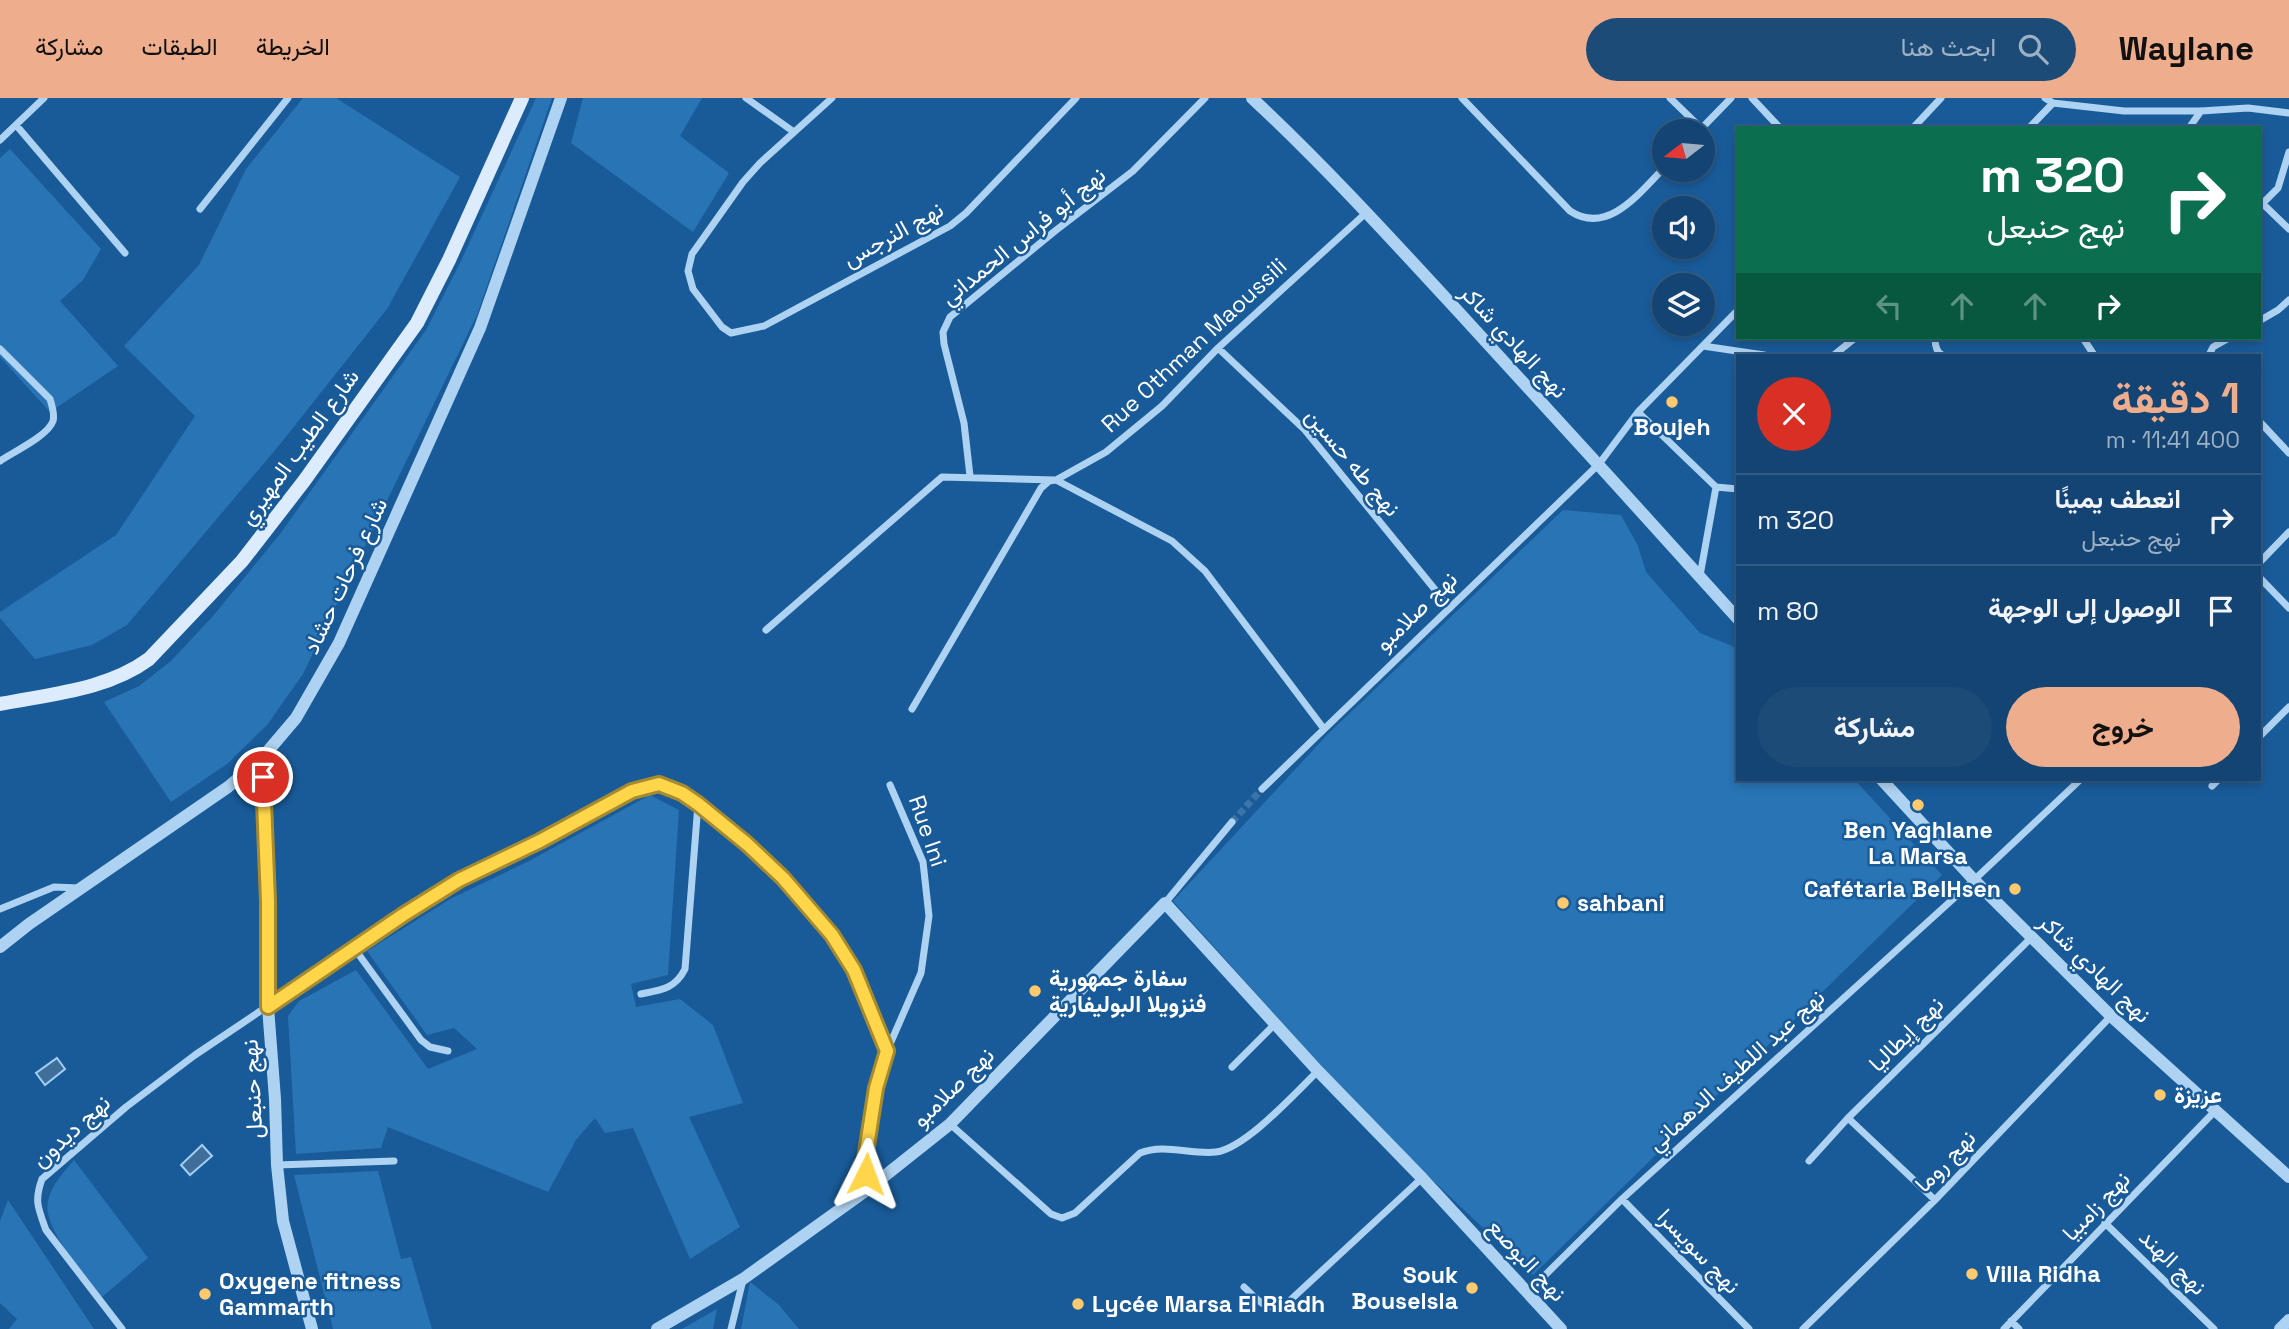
<!DOCTYPE html>
<html lang="ar">
<meta charset="utf-8">
<style>
:root{--surface:#134473;--page:#1c4b78;--text:#f1f3f6;--muted:#9db0c4;--line:#325c85;--accent:#eead8d}
body{margin:0;font-family:"Space Grotesk",Vazirmatn,sans-serif;background:var(--page);color:var(--text);direction:rtl;height:100vh;display:flex;flex-direction:column;font-size:26px;white-space:nowrap}
*{box-sizing:border-box;margin:0}
p{font-size:23px;color:var(--muted)}
.icon{flex:none;width:38px;height:38px;fill:none;stroke:currentColor;stroke-width:2;stroke-linecap:round;stroke-linejoin:round}
.map{position:relative;flex:1;overflow:hidden;direction:ltr}
.drawer{position:absolute;left:1736px;top:256px;width:525px;height:427px;display:flex;flex-direction:column;background:var(--surface);border-radius:0px;box-shadow:0 4px 10px #0003,0 0 0 2px var(--line);direction:rtl}
.drawer>*{flex:none}
.hud{position:absolute;left:1736px;top:28px;width:525px;height:214px;border-radius:0px;box-shadow:0 4px 10px #0003,0 0 0 2px var(--line);direction:rtl;background:#0b6e4f;color:#fff;overflow:hidden}
.needle{width:46px;rotate:254deg}
.controls{position:absolute;left:1652px;top:21px;display:grid;gap:14px}
.controls a{display:grid;place-items:center;width:63px;height:63px;border-radius:50%;background:var(--surface);box-shadow:0 4px 10px #0003,0 0 0 2px var(--line);font-size:35px}
.pin{position:absolute;display:grid;place-items:center;width:60px;height:60px;color:#fff;margin:-30px;border:4px solid #fff;border-radius:50%;box-shadow:0 2px 7px #0007}
.me{position:absolute;width:77px;margin:-38px;rotate:3deg;stroke-linejoin:round;filter:drop-shadow(0 0 5px #0008)}
.turn{display:flex;align-items:center;gap:24px;height:147px;padding:0 21px;font-size:32px}
.turn .icon{width:91px;height:91px;stroke-width:2.5}
.turn b{display:block;font-size:49px;line-height:60px}
.lanes{display:flex;align-items:center;height:66px;padding:0 21px;background:#0003;justify-content:center;gap:35px;direction:ltr}
.lanes .off{opacity:.35}
.round{display:grid;place-items:center;flex:none;width:74px;height:74px;border-radius:37px;background:var(--page)}
.head{display:flex;align-items:center;justify-content:space-between;height:119px;padding:0 21px}
h1{font-size:42px;font-weight:700;line-height:52px;color:var(--accent)}
.action{display:flex;gap:14px;margin-top:auto;padding:14px 21px}
.action a{flex:1;height:80px;border-radius:42px;background:var(--accent);color:#111;font-size:28px;font-weight:700;line-height:80px;text-align:center}
.action a+a{background:var(--page);color:var(--text)}
ul{padding:0;list-style:none}
li{display:flex;align-items:center;gap:21px;height:91px;padding:0 21px;border-top:2px solid var(--line)}
li div{flex:1}
li b{display:block;font-size:26px}
li em{font-style:normal}
header{display:flex;align-items:center;gap:42px;box-sizing:border-box;height:98px;padding:0 35px;background:var(--accent);color:#111}
header strong{font-size:33px}
nav{display:flex;gap:38px;margin-inline-start:auto;font-size:24px}
.search{width:490px;height:63px;background:var(--page);display:flex;align-items:center;gap:18px;box-sizing:border-box;padding:0 24px;border-radius:38px;color:var(--muted);font-size:26px}
.map>svg:first-child{display:block}
</style>
<header>
<strong>Waylane</strong>
<div class="search"><svg class="icon" aria-label="search" viewBox="0 0 24 24"><circle cx="10" cy="10" r="6"/><path d="M15 15l6 6"/></svg>ابحث هنا</div>
<nav><a>الخريطة</a><a>الطبقات</a><a>مشاركة</a></nav>
</header>
<div class="map">
<svg width="2289" height="1231" viewBox="0 0 2289 1231">
<rect width="100%" height="100%" fill="#195b99"/>
<path fill="#2974b5" d="M303 0H336L460 79 387 211 281 345 127 527 92 547 35 561 0 520V514L116 437 195 318 124 248 199 167 246 71Z
M536 0H552L477 217 303 576 267 627 227 666 171 704 104 604 139 588 171 563 213 518 280 436 426 232 459 167Z
M583 0H702L680 38 729 75 693 134 571 45Z
M10 51 101 151 83 182 60 203 118 268 50 314 0 259V60Z
M1563 412 1621 417 1638 448 1646 474 1700 535 1732 548 1738 554V681H1854L1942 777 1533 1177 1426 1076 1322 969 1173 803 1327 637Z
M650 697 679 712 668 877 631 886 636 909 680 901 713 927 743 1005 689 1019 740 1129 690 1161 633 1030 605 1035 595 1020 576 1042 548 1094 388 1029 381 1050 296 1056 288 918 299 903 356 872 428 971 477 951 454 930 427 937 367 853 452 800 529 763Z
M74 1062 148 1160 102 1199C85 1176 42 1131 48 1103 51 1087 64 1074 74 1062Z
M378 1073 401 1161 411 1159 432 1231H333L294 1077Z
M8 1102 94 1231H95H9L17 1221 0 1205V1123Z
M750 1184 779 1207 799 1231H741Z
M717 1211 713 1231H682Z"/>
<path fill="#406e9a" stroke="#a1cef3" stroke-width="2" d="M57 960 65 971 45 987 36 975Z
M202 1047 212 1058 190 1077 181 1067Z"/>
<g fill="none" stroke-linecap="round" stroke-linejoin="round">
<path stroke="#3c74a8" stroke-width="7" stroke-dasharray="7 3.5" stroke-linecap="butt" d="M1232 724 1262 691"/>
<path stroke="#aed2f1" stroke-width="7" d="M746 0 794 34
M832 0 760 65 743 84 692 156 688 173 693 191 722 229 731 235 764 228 950 128 966 115 1076 0
M1462 0 1570 113C1608 138 1640 94 1664 70
M1670 0 1702 31
M1752 0 1780 30
M2045 0 2053 5 2124 13H2201L2248 10 2289 15
M16 27 125 155
M1913 30 1941 0
M2029 30 2053 5
M2189 30 2201 13
M1699 33 1731 0
M0 42 44 0
M2263 106 2289 131
M2259 109 2278 90 2289 54
M200 111 288 0
M2259 223 2278 212 2289 202
M1935 240C1935 246 1936 254 1942 257
M2083 240 2094 257
M1703 248 1764 257
M1218 250 1305 332 1450 510
M0 251 50 301C52 308 55 316 53 323 48 338 13 354 0 363
M1834 257 1855 240
M2209 257 2213 249 2229 240
M1638 314 1716 389 1738 391
M2259 323 2289 355
M970 378 964 325 944 246 943 234 950 219 1055 133 1133 73 1205 0
M2259 465 2289 434
M1700 478 1716 389
M2259 479 2289 510
M766 532 942 379 1056 382 1172 443 1205 473 1324 631
M912 611 1041 390 1049 383 1056 382 1106 354 1162 308 1218 250 1367 114
M2259 639 2289 609
M2212 688 2219 681
M1262 691 1599 366 1638 314 1738 212
M1165 805 1232 724
M0 811 54 789 79 790
M354 850 421 942 430 949 448 953
M641 896C661 892 675 891 685 871L698 706
M887 953 921 875 929 818 923 764 890 687
M1232 969 1276 925
M1848 1020 1935 1102
M950 1026 1051 1116 1062 1120 1075 1115 1140 1055C1164 1045 1191 1057 1216 1054 1246 1050 1295 995 1318 973
M1809 1063 1848 1020 2033 838
M277 1067 394 1063
M1622 1101 1749 1231
M2105 1125 2214 1231
M1244 1189C1256 1200 1267 1215 1284 1208L1422 1080
M1528 1194 1622 1101 1974 782 2081 681
M2011 1223 2019 1231
M122 1231 46 1132C38 1110 34 1103 42 1081L126 1009 195 957 403 817 459 782 540 743 632 693 659 686 682 695 698 706 747 746 783 780 832 837 854 872 887 953 876 990 865 1061 867 1092
M731 1231 743 1182
M1803 1231 1935 1102 2111 918
M2004 1231 2216 1012"/>
<path stroke="#aed2f1" stroke-width="12" d="M1252 0C1327 70 1396 146 1466 222 1557 321 1648 421 1738 521
M262 660 268 803V909L275 1001 277 1067 283 1123 312 1231
M1881 681 1974 782 2111 918 2289 1079
M0 849 29 826 228 689 262 660 296 620 339 545 480 230 561 0
M657 1231 743 1181 867 1092 950 1026 1165 805 1318 973 1422 1080 1561 1231
M2280 1231 2289 1222"/>
<path stroke="#dcecfc" stroke-width="14" d="M0 606C50 596 107 592 149 561L242 463 304 383 417 225 449 162 522 0"/>
</g>
<g fill="none" stroke-linecap="round" stroke-linejoin="round">
<defs>
<path id="route" d="M263 679 268 803V909L403 817 459 782 540 743 632 693 659 686 682 695 698 706 747 746 783 780 832 837 854 872 887 953 876 990 865 1061 866 1076"/>
</defs>
<use href="#route" stroke="#a68a30" stroke-width="18"/>
<use href="#route" stroke="#ffd54a" stroke-width="12"/>
</g>
<g fill="#ffc96e" stroke="#195b99" stroke-width="2.5">
<circle cx="1672" cy="304" r="7"/>
<circle cx="1918" cy="707" r="7"/>
<circle cx="2015" cy="791" r="7"/>
<circle cx="1563" cy="805" r="7"/>
<circle cx="1035" cy="893" r="7"/>
<circle cx="2160" cy="997" r="7"/>
<circle cx="1972" cy="1176" r="7"/>
<circle cx="1472" cy="1190" r="7"/>
<circle cx="205" cy="1196" r="7"/>
<circle cx="1078" cy="1206" r="7"/>
</g>
<g text-anchor="middle" dominant-baseline="central" stroke-width="5" stroke-linejoin="round" paint-order="stroke">
<g font-size="23" fill="#fff" stroke="#195b99">
<text transform="translate(893 136) rotate(-29)">نهج النرجس</text>
<text transform="translate(1023 138) rotate(-39)">نهج أبو فراس الحمداني</text>
<text transform="translate(1514 243) rotate(47)">نهج الهادي شاكر</text>
<text transform="translate(1194 247) rotate(-43)">Rue Othman Maoussili</text>
<text transform="translate(299 349) rotate(-54)">شارع الطيب المهيري</text>
<text transform="translate(1353 364) rotate(50)">نهج طه حسين</text>
<text transform="translate(345 478) rotate(-65)">شارع فرحات حشاد</text>
<text transform="translate(1416 513) rotate(-44)">نهج صلامبو</text>
<text transform="translate(928 733) rotate(71)">Rue Ini</text>
<text transform="translate(2095 870) rotate(44)">نهج الهادي شاكر</text>
<text transform="translate(1906 936) rotate(-45)">نهج إيطاليا</text>
<text transform="translate(1736 972) rotate(-42)">نهج عبد اللطيف الدهماني</text>
<text transform="translate(953 989) rotate(-44)">نهج صلامبو</text>
<text transform="translate(252 991) rotate(-93)">نهج حنبعل</text>
<text transform="translate(71 1033) rotate(-42)">نهج ديدون</text>
<text transform="translate(1945 1063) rotate(-46)">نهج روما</text>
<text transform="translate(2096 1108) rotate(-46)">نهج زامبيا</text>
<text transform="translate(1699 1153) rotate(46)">نهج سويسرا</text>
<text transform="translate(1527 1162) rotate(47)">نهج البوصع</text>
<text transform="translate(2173 1164) rotate(44)">نهج الهند</text>
</g>
<g font-size="23" font-weight="bold" fill="#fff" stroke="#195b99" text-anchor="start">
<text x="1672" y="329" text-anchor="middle">Boujeh</text>
<text x="1918" y="732" text-anchor="middle">Ben Yaghlane<tspan x="1918" dy="26">La Marsa</tspan></text>
<text x="2001" y="791" text-anchor="end">Cafétaria BelHsen</text>
<text x="1577" y="805">sahbani</text>
<text x="1049" y="880">سفارة جمهورية<tspan x="1049" dy="26">فنزويلا البوليفارية</tspan></text>
<text x="2174" y="997">عزيزة</text>
<text x="1986" y="1176">Villa Ridha</text>
<text x="1458" y="1177" text-anchor="end">Souk<tspan x="1458" dy="26">Bouselsla</tspan></text>
<text x="219" y="1183">Oxygene fitness<tspan x="219" dy="26">Gammarth</tspan></text>
<text x="1092" y="1206">Lycée Marsa El Riadh</text>
</g>
</g>
</svg>
<div class="controls">
<a><svg class="needle" viewBox="-14 -14 28 28"><path d="M0-13l5 13h-10z" fill="#e53935"/><path d="M0 13l5-13h-10z" fill="#9db0c4"/></svg></a>
<a><svg class="icon" aria-label="sound" viewBox="0 0 24 24"><path d="M4 9h4l5-4v14l-5-4H4zM17 9q2 3 0 6"/></svg></a>
<a><svg class="icon" aria-label="layers" viewBox="0 0 24 24"><path d="M12 4l9 5-9 5-9-5zM3 14l9 5 9-5"/></svg></a>
</div>
<div class="pin" style="left:263px;top:679px;background:#d93025"><svg class="icon" aria-label="arrive" viewBox="0 0 24 24"><path d="M6 21V4h12l-3 4 3 4H6"/></svg></div>
<svg class="me" style="left:866px;top:1076px" viewBox="-20 -20 40 40"><path d="M0-17L14 15 0 8-14 15z" fill="#ffd54a" stroke="#fff" stroke-width="4"/></svg>
<div class="hud">
<div class="turn"><svg class="icon" aria-label="right" viewBox="0 0 24 24"><path d="M7 20v-9h11M14 6l5 5-5 5"/></svg><div><b>320 m</b>نهج حنبعل</div></div>
<div class="lanes"><svg class="icon off" aria-label="left" viewBox="0 0 24 24"><path d="M17 20v-9H6M10 6l-5 5 5 5"/></svg><svg class="icon off" aria-label="ahead" viewBox="0 0 24 24"><path d="M12 20V5M6 11l6-6 6 6"/></svg><svg class="icon off" aria-label="ahead" viewBox="0 0 24 24"><path d="M12 20V5M6 11l6-6 6 6"/></svg><svg class="icon" aria-label="right" viewBox="0 0 24 24"><path d="M7 20v-9h11M14 6l5 5-5 5"/></svg></div>
</div>
<section class="drawer">
<div class="head"><div><h1>1 دقيقة</h1><p>400 m · 11:41</p></div><a class="round" style="background:#d93025;color:#fff"><svg class="icon" aria-label="close" viewBox="0 0 24 24"><path d="M6 6l12 12M18 6L6 18"/></svg></a></div>
<ul>
<li><svg class="icon" aria-label="right" viewBox="0 0 24 24"><path d="M7 20v-9h11M14 6l5 5-5 5"/></svg><div><b>انعطف يمينًا</b><p>نهج حنبعل</p></div><em>320 m</em></li>
<li><svg class="icon" aria-label="arrive" viewBox="0 0 24 24"><path d="M6 21V4h12l-3 4 3 4H6"/></svg><div><b>الوصول إلى الوجهة</b></div><em>80 m</em></li>
</ul>
<div class="action"><a>خروج</a><a>مشاركة</a></div>
</section>
</div>
